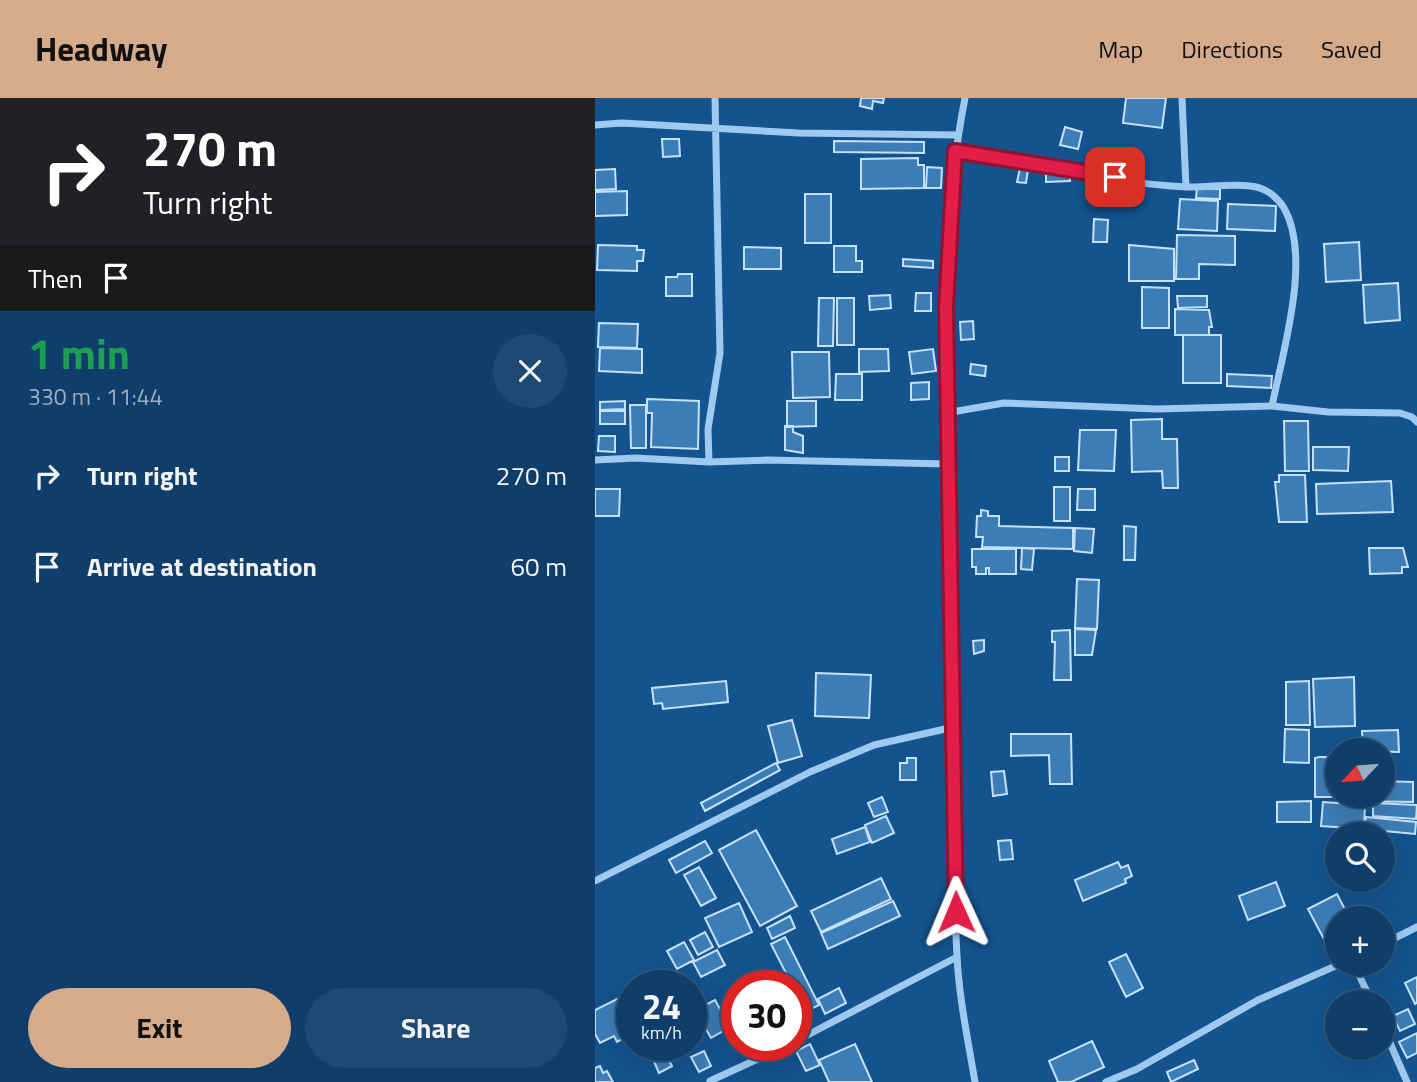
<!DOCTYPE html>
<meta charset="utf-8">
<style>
:root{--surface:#0f3e6a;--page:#1d4972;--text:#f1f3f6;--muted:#9baec1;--line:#2f577e;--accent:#d6ab8b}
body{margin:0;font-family:"Titillium Web",sans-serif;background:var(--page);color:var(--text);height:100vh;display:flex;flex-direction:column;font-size:26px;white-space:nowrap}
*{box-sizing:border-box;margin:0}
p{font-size:23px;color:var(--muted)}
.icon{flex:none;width:38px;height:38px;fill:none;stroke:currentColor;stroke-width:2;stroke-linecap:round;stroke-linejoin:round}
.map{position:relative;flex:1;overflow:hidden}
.drawer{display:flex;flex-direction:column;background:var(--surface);width:595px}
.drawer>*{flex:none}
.banner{background:#202124;color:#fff;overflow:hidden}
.needle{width:46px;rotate:244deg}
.tools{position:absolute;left:730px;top:640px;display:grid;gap:14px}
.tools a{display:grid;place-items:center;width:70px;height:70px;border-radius:50%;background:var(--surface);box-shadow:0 7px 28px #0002,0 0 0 2px var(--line);font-size:35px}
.speed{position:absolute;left:21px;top:872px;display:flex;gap:14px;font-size:35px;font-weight:700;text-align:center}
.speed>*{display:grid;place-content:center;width:91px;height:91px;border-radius:50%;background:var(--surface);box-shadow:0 7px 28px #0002,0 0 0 2px var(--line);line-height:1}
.speed small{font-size:18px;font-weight:400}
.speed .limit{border:10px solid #d22;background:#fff;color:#111}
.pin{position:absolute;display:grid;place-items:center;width:60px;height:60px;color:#fff;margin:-30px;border-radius:14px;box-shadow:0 4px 10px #0006}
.me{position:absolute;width:77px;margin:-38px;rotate:359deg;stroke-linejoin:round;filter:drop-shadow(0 0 5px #0008)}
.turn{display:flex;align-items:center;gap:24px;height:147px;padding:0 28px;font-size:32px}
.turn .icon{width:91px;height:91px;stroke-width:2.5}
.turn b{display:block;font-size:49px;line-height:60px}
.then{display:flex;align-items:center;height:66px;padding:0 28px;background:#0003;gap:14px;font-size:26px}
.round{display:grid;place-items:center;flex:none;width:74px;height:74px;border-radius:37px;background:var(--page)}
.headline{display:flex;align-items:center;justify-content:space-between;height:119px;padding:0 28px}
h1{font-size:42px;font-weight:700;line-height:52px;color:#1e9e55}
.primary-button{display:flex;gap:14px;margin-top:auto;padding:14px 28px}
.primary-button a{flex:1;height:80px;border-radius:42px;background:var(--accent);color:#111;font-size:28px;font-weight:700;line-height:80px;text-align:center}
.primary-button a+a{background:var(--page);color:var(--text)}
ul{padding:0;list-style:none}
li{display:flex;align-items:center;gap:21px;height:91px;padding:0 28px}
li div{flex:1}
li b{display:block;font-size:26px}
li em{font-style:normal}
header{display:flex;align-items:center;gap:42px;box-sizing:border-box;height:98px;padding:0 35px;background:var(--accent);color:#111}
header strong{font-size:33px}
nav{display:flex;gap:38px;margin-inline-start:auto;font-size:24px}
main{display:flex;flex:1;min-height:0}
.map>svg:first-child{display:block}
</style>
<header>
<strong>Headway</strong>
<nav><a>Map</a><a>Directions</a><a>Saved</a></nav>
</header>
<main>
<section class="drawer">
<div class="banner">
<div class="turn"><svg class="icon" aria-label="right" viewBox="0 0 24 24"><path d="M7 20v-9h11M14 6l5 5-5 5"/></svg><div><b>270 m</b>Turn right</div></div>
<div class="then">Then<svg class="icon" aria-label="arrive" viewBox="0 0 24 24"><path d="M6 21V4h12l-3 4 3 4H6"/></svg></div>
</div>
<div class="headline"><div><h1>1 min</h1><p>330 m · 11:44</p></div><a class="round"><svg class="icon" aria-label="close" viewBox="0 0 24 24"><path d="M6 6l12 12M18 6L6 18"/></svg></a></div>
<ul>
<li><svg class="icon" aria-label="right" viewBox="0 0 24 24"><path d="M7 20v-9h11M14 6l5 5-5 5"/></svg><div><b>Turn right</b></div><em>270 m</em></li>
<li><svg class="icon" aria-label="arrive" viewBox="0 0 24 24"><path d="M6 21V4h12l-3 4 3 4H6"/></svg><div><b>Arrive at destination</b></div><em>60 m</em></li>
</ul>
<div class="primary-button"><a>Exit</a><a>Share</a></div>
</section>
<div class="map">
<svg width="822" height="984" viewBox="0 0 822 984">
<rect width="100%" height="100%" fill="#14538e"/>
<path fill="#3d7db7" stroke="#c5e2fc" stroke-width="2" d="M266 0H289L288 5 278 3 277 11 265 8Z
M531 0H571L567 30 528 25Z
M470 29 487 34 483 51 465 47Z
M67 41H84L85 58 68 59Z
M239 43 329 44V55L239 54Z
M323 60V67H329V90L266 91V61Z
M332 69 347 70 346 90H331Z
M425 70 433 71 431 85 422 84Z
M20 71 21 91 0 92V72Z
M474 74 475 83 451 84V75Z
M523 86H534L533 101 522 100Z
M602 90 625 91V101L601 100Z
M32 93V117L0 118V94Z
M210 96H236V145H210Z
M585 101 623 103 622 133 583 131Z
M633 106 681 108 680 133 632 131Z
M499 121 513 122 512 144H498Z
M582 137 640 138V167L604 166V181H581Z
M764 144 766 182 731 184 729 146Z
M3 147 42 148V152H49L48 163H42V173L2 172Z
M534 147 579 151V183H534Z
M239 148H261V163H267V174H239Z
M149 149 186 150V171H149Z
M308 161 338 163V170L308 168Z
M83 176H97V198H71V179H82Z
M803 185 805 222 770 225 768 187Z
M547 189 574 190V230H547Z
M321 195H336V213H320Z
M295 197 296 210 275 212 274 198Z
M582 198H612V209L583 210Z
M224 200H239L238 248H223Z
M242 200H259V247H242Z
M580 211 614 212 617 229H614V237H580Z
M378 223 379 241 366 242 365 224Z
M4 225 43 226 42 250 3 249Z
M588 237H626V285H588Z
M5 250 47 251V275L4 273Z
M264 251H293L294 273 264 274Z
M338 251 341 273 317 276 314 254Z
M197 254H234L235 299 198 300Z
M376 266 391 268 390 278 375 276Z
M241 276H267V302H240Z
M632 276 677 278 676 290 632 288Z
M334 284V301L316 302V285Z
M52 301 104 303 103 351 56 349 57 315H52Z
M30 303V311L5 312V304Z
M192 303H221V328L192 329Z
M35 307H51V350H36Z
M5 313H30V326H5Z
M567 321V341H582L583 390H568L567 373 537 374 536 322Z
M689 323H713L714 373H690Z
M190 328H198V334L208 338V355L190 352Z
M485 332H521L519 373 483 372Z
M4 338H20V354L3 353Z
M718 349H754L753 373 718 372Z
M460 359H474V373H460Z
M684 377H710L712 424H684L680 384H684Z
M796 383 798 414 722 416 721 386Z
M459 389H475V423H459Z
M0 391H25L24 418H0Z
M483 391H500V412H482Z
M386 412 393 413V418H404V428L478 430V451L387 449 388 439H381L382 418H386Z
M529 428 541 429 540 462H529Z
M480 430 499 431 497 455 479 453Z
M427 450 439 451 437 472 426 471Z
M774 450H808L813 469H807V475L775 476Z
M377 451H421V476H394V470H391V476H381V469H377Z
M482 481 504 482 502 531 480 530Z
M480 531 501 532 497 557H480Z
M475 532 476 582H459L460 544H457V533Z
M389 542V553L379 556 378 543Z
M221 575 276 577 274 620 220 618Z
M759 579 760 628 720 629 718 581Z
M131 583 133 604 68 611 67 605 59 606 57 590Z
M714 583 715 627H691V584Z
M197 622 207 658 183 665 173 628Z
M690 631 714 632V665L689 664Z
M803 632 804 654 768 653 767 633Z
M416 636H476L477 686H455L454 657 416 658Z
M724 659H742V698L748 699H720V660Z
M312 660H321V682H305V665H312Z
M181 665 185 672 110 713 106 705Z
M409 673 412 696 398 698 396 674Z
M788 683 818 684V704L765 703V698H788Z
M287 699 293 714 279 719 273 705Z
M716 703V724H682V704Z
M728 704 770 707 769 731 726 728Z
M778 705 822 707 821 721 778 718Z
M291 718 299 735 277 745 270 727Z
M771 719 821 724 820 736 769 731Z
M270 729 275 744 242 756 237 741Z
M161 732 202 808 165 828 124 752Z
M416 742 418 761 405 762 403 743Z
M110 743 117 755 81 775 74 762Z
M742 750V777L739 778 730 755Z
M523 764 526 770 533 767 537 778 530 781 531 785 488 803 480 782Z
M104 769 121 800 106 808 89 777Z
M286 780 296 801 226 834 216 813Z
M681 784 690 808 653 822 644 798Z
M742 796 755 821H742V840L731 845 713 811Z
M298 803 305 818 233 851 226 835Z
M144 805 157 834 124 849 110 820Z
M195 818 200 830 177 841 172 830Z
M110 834 118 849 103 857 95 842Z
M190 839 224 907 210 914 201 896V887H197L176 846Z
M89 844 99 862 82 871 72 853Z
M122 852 130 867 106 879 98 864Z
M531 856 548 890 531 899 514 864Z
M72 876 78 887H54L53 886Z
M822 879V905L820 906 810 885Z
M244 890 251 905 230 916 223 901Z
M26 899 37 920V936L22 944 19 938 5 945 0 936V912Z
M120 902 135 929 116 940 100 912Z
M813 911 820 926 805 933 798 918Z
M822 935V955L812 960 804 944Z
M497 943 509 969 476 984H463L454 963Z
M215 946 225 967 211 973 201 953Z
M260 946 277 984H234L224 962Z
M69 953 77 968 64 975 57 959Z
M109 953 116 968 104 974 96 959Z
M599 962 603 971 576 984 572 974Z
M5 968 8 975 12 973 18 984H0V970Z"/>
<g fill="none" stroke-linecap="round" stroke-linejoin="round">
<path stroke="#9ecaf1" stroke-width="7" d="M370 0C335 180 353 369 357 550 360 653 356 756 362 858 364 900 373 942 380 984
M587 0 591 89
M0 27 27 25 204 35 363 37
M360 53C436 65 514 85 591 89 612 90 634 85 655 88 669 89 682 98 689 110 717 159 688 253 677 308
M351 315 409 305 562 311 677 308 733 314 805 315 817 319 822 324
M0 362 41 360 114 364 173 362 352 366
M114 364 113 331 125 255 120 0
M0 783 215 674 279 647 359 629
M788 846 822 829
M759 866 777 905
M788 929 812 984
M201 943 362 859
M115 983 193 947
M511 984 542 971 663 902 745 866"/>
</g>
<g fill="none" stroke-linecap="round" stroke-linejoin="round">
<defs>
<path id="route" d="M361 814 351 209 360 53 520 79"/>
</defs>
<use href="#route" stroke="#92132f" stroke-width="18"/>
<use href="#route" stroke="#e11d48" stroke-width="12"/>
</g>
</svg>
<div class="tools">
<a><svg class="needle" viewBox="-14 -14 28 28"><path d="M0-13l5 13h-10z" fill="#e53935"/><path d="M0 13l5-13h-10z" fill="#9baec1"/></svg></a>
<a><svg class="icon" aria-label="search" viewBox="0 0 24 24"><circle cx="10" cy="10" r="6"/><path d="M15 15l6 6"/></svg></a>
<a>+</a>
<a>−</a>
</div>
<div class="speed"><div>24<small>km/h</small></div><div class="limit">30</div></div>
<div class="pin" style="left:520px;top:79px;background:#d93025"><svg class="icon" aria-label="arrive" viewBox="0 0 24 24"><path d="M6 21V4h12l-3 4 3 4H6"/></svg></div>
<svg class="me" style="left:361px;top:814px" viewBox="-20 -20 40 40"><path d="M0-17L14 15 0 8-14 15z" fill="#e11d48" stroke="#fff" stroke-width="4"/></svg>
</div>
</main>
